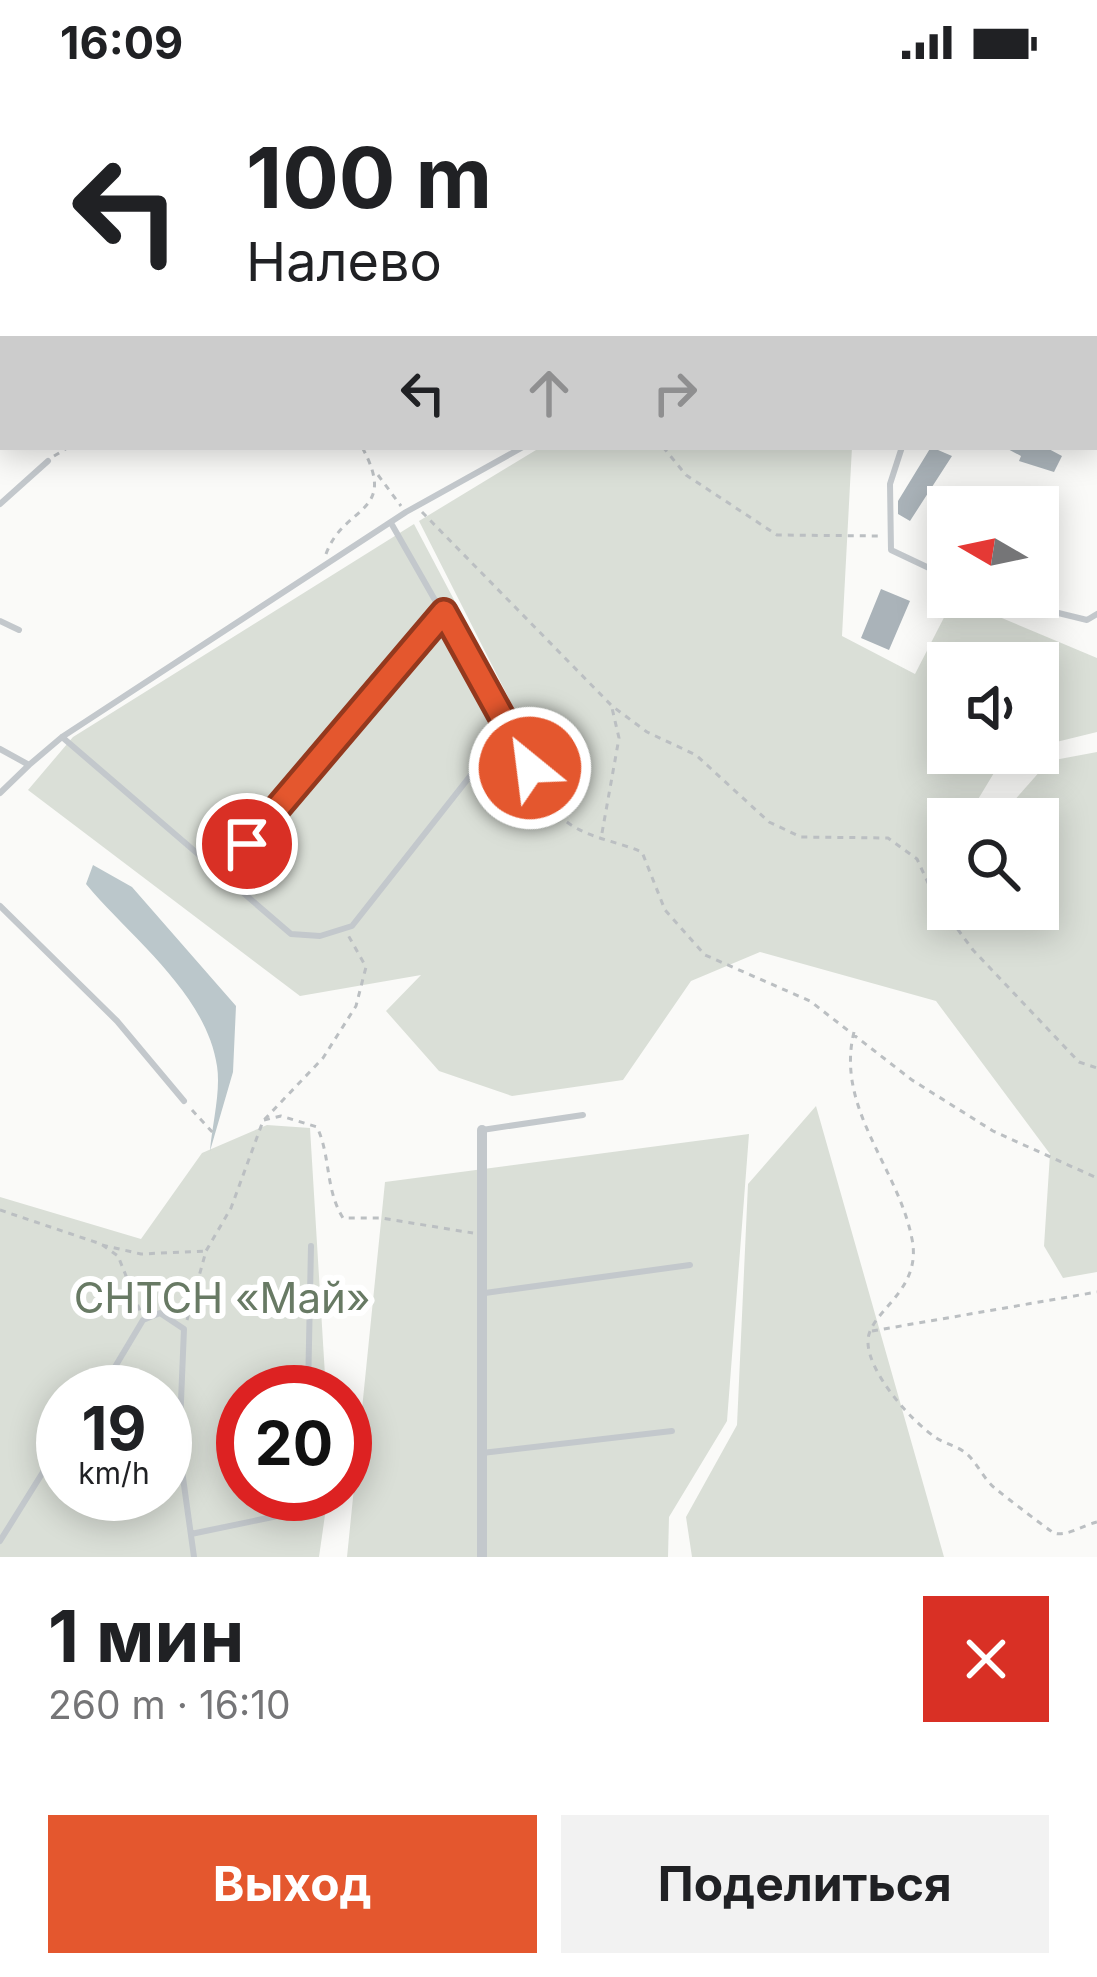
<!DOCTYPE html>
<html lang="ru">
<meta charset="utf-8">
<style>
:root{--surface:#fff;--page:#f2f2f2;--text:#202124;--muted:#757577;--accent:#e4572e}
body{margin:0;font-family:Inter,sans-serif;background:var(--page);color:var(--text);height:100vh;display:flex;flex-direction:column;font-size:45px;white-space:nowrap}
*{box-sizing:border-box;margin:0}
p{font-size:39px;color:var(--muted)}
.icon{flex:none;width:66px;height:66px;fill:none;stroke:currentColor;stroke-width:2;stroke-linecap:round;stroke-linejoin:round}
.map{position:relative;height:1473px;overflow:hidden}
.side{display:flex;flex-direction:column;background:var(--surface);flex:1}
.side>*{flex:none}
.top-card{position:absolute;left:0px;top:0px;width:1098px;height:366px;box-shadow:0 6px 30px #0003;background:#fff;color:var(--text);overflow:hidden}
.needle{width:78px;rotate:279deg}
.tools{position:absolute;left:927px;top:402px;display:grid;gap:24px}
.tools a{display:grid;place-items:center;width:132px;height:132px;border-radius:0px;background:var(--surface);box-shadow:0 6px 30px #0003;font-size:60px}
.speed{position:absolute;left:36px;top:1281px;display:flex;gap:24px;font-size:60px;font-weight:700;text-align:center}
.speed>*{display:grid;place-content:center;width:156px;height:156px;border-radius:50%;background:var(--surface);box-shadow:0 6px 30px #0003;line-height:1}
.speed small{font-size:30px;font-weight:400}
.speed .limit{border:18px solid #d22;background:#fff;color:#111}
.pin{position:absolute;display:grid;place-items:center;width:102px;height:102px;color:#fff;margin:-51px;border:6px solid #fff;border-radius:50%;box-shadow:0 3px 12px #0007}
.me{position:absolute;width:132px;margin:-66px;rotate:331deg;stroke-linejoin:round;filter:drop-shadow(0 0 9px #0008)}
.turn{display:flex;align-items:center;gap:42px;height:252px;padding:0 48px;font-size:54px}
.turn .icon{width:156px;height:156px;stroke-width:2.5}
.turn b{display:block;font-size:84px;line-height:102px}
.lanes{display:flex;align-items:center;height:114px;padding:0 48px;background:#0003;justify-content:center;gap:60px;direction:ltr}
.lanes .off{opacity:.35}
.round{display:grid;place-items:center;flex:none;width:126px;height:126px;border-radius:0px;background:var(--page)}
.overview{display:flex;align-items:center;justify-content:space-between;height:204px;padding:0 48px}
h1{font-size:72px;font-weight:700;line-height:90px}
.action{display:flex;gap:24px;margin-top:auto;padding:24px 48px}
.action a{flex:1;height:138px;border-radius:0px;background:var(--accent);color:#fff;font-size:48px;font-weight:700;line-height:138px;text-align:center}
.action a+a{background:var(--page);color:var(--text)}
.status{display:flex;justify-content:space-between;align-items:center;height:84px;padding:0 60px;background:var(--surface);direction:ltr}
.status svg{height:33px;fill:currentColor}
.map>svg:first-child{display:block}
</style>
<div class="status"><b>16:09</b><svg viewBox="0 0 49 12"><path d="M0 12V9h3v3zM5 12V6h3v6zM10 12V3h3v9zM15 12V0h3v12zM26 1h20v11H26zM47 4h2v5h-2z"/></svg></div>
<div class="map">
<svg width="1097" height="1473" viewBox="0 0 1097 1473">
<rect width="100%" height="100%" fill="#fafaf8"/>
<path fill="#dadfd7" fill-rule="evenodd" d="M541 363H852L842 552 915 590 954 514 1097 574V648L1044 661 1038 654V579H948V669H1006L977 717 984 735H948V825H1038V735H998L1049 677 1097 668V1188L1063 1194 1044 1162 1050 1070 936 917 760 868 691 897 623 996 512 1012 439 987 386 927 421 891 300 912 28 706 73 653 414 440 573 741 419 437Z
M816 1022 944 1473H692L686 1433 737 1341 748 1100Z
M267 1041 310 1044 326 1308H243V1410H328L319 1473H0V1113L141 1155 202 1069ZM63 1308H165V1410H63Z
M749 1050 727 1337 669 1433 668 1473H347L385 1098Z"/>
<path fill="#bbc7cb" d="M93 781 132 803 236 922 233 988 210 1067C212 1041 221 1007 217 982 206 909 130 853 86 800Z"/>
<path fill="#aab3b9" d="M931 363 952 372 910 437 898 430V417Z
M1004 363H1045L1062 372 1054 388 1019 377 1021 372Z
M881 505 910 517 889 566 861 554Z"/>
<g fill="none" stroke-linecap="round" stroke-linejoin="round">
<path stroke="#bbbfc2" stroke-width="3" stroke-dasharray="6 6" stroke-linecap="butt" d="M226 0 227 3
M398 0 407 3
M709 3 723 0
M663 363 686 391 777 451 882 452
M54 372 69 363
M378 391 401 422
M422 428 612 622 647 648 696 671 769 738 801 753 888 754 917 775 936 816 973 866 1079 978 1097 984
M326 470C344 420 399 431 362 363
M558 730C579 753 614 756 642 768L665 826 705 871 810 917 912 996 993 1047 1097 1094
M602 749 619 654 612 624
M854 948C835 1024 898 1083 912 1155 923 1209 866 1228 868 1259 869 1289 910 1336 935 1353 945 1360 958 1362 967 1370 978 1380 984 1396 996 1405 1003 1411 1050 1447 1054 1449 1066 1453 1084 1441 1097 1438
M192 1026 215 1051
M264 1036 281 1032 317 1043C331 1073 325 1105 343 1134H381L473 1149
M0 1126 101 1160 118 1172 141 1229
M102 1161 141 1170 206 1167
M187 1236 206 1167 231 1124 263 1037 323 974 356 922 366 883 348 851
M872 1247 1097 1208"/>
<path stroke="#c3c8cc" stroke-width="6" d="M842 0 862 3
M737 3 739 0
M1095 31H1097
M1095 201H1097
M902 363 890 400 891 466 948 493
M0 420 48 377
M993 513 1087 536 1097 530
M0 537 19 546
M508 644 553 725
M62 653 291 850 320 852 352 842 508 644 391 439
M0 665 29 681 62 653 406 428 523 363
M0 709 29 681
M219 793 444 528
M0 822 117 937 184 1017
M482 1046 583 1031
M485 1209 690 1181
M100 1308 143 1236 160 1229 184 1245 179 1365 194 1473
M308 1308 311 1162
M482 1369 672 1347
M191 1450 292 1429 310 1410
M0 1457 63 1356"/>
<path stroke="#c3c8cc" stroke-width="10" d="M482 1473V1046"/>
</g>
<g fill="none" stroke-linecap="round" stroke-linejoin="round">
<defs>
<path id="route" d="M247 760 444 528 530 684"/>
</defs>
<use href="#route" stroke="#94391e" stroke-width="30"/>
<use href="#route" stroke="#e4572e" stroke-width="21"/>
</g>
<g text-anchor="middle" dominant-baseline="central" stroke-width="12" stroke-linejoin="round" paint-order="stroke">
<g font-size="42" fill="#687a64" stroke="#fff">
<text x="222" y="1213">СНТСН «Май»</text>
</g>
</g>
</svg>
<div class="tools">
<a><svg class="needle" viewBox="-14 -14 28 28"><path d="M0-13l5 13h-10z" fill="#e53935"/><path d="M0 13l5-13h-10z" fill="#757577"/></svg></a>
<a><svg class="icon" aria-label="sound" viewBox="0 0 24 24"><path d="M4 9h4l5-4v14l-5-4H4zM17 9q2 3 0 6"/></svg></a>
<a><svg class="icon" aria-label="search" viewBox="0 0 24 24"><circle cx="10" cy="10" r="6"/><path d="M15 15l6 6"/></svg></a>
</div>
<div class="speed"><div>19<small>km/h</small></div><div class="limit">20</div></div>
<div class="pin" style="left:247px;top:760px;background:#d93025"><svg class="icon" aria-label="arrive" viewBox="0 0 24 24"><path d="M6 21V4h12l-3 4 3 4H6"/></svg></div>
<svg class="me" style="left:530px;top:684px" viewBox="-20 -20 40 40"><circle r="17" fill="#e4572e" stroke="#fff" stroke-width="3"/><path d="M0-11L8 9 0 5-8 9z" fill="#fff"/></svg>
<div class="top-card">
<div class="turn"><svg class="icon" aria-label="left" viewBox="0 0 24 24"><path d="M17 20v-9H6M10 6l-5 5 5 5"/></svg><div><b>100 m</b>Налево</div></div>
<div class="lanes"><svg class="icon" aria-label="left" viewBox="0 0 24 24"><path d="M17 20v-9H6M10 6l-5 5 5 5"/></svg><svg class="icon off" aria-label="ahead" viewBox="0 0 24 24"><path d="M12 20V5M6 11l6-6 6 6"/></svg><svg class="icon off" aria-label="right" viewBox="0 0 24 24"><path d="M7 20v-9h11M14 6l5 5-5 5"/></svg></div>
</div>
</div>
<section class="side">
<div class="overview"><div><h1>1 мин</h1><p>260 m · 16:10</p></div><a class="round" style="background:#d93025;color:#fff"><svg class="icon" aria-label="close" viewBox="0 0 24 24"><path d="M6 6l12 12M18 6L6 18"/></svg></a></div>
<div class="action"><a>Выход</a><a>Поделиться</a></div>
</section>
